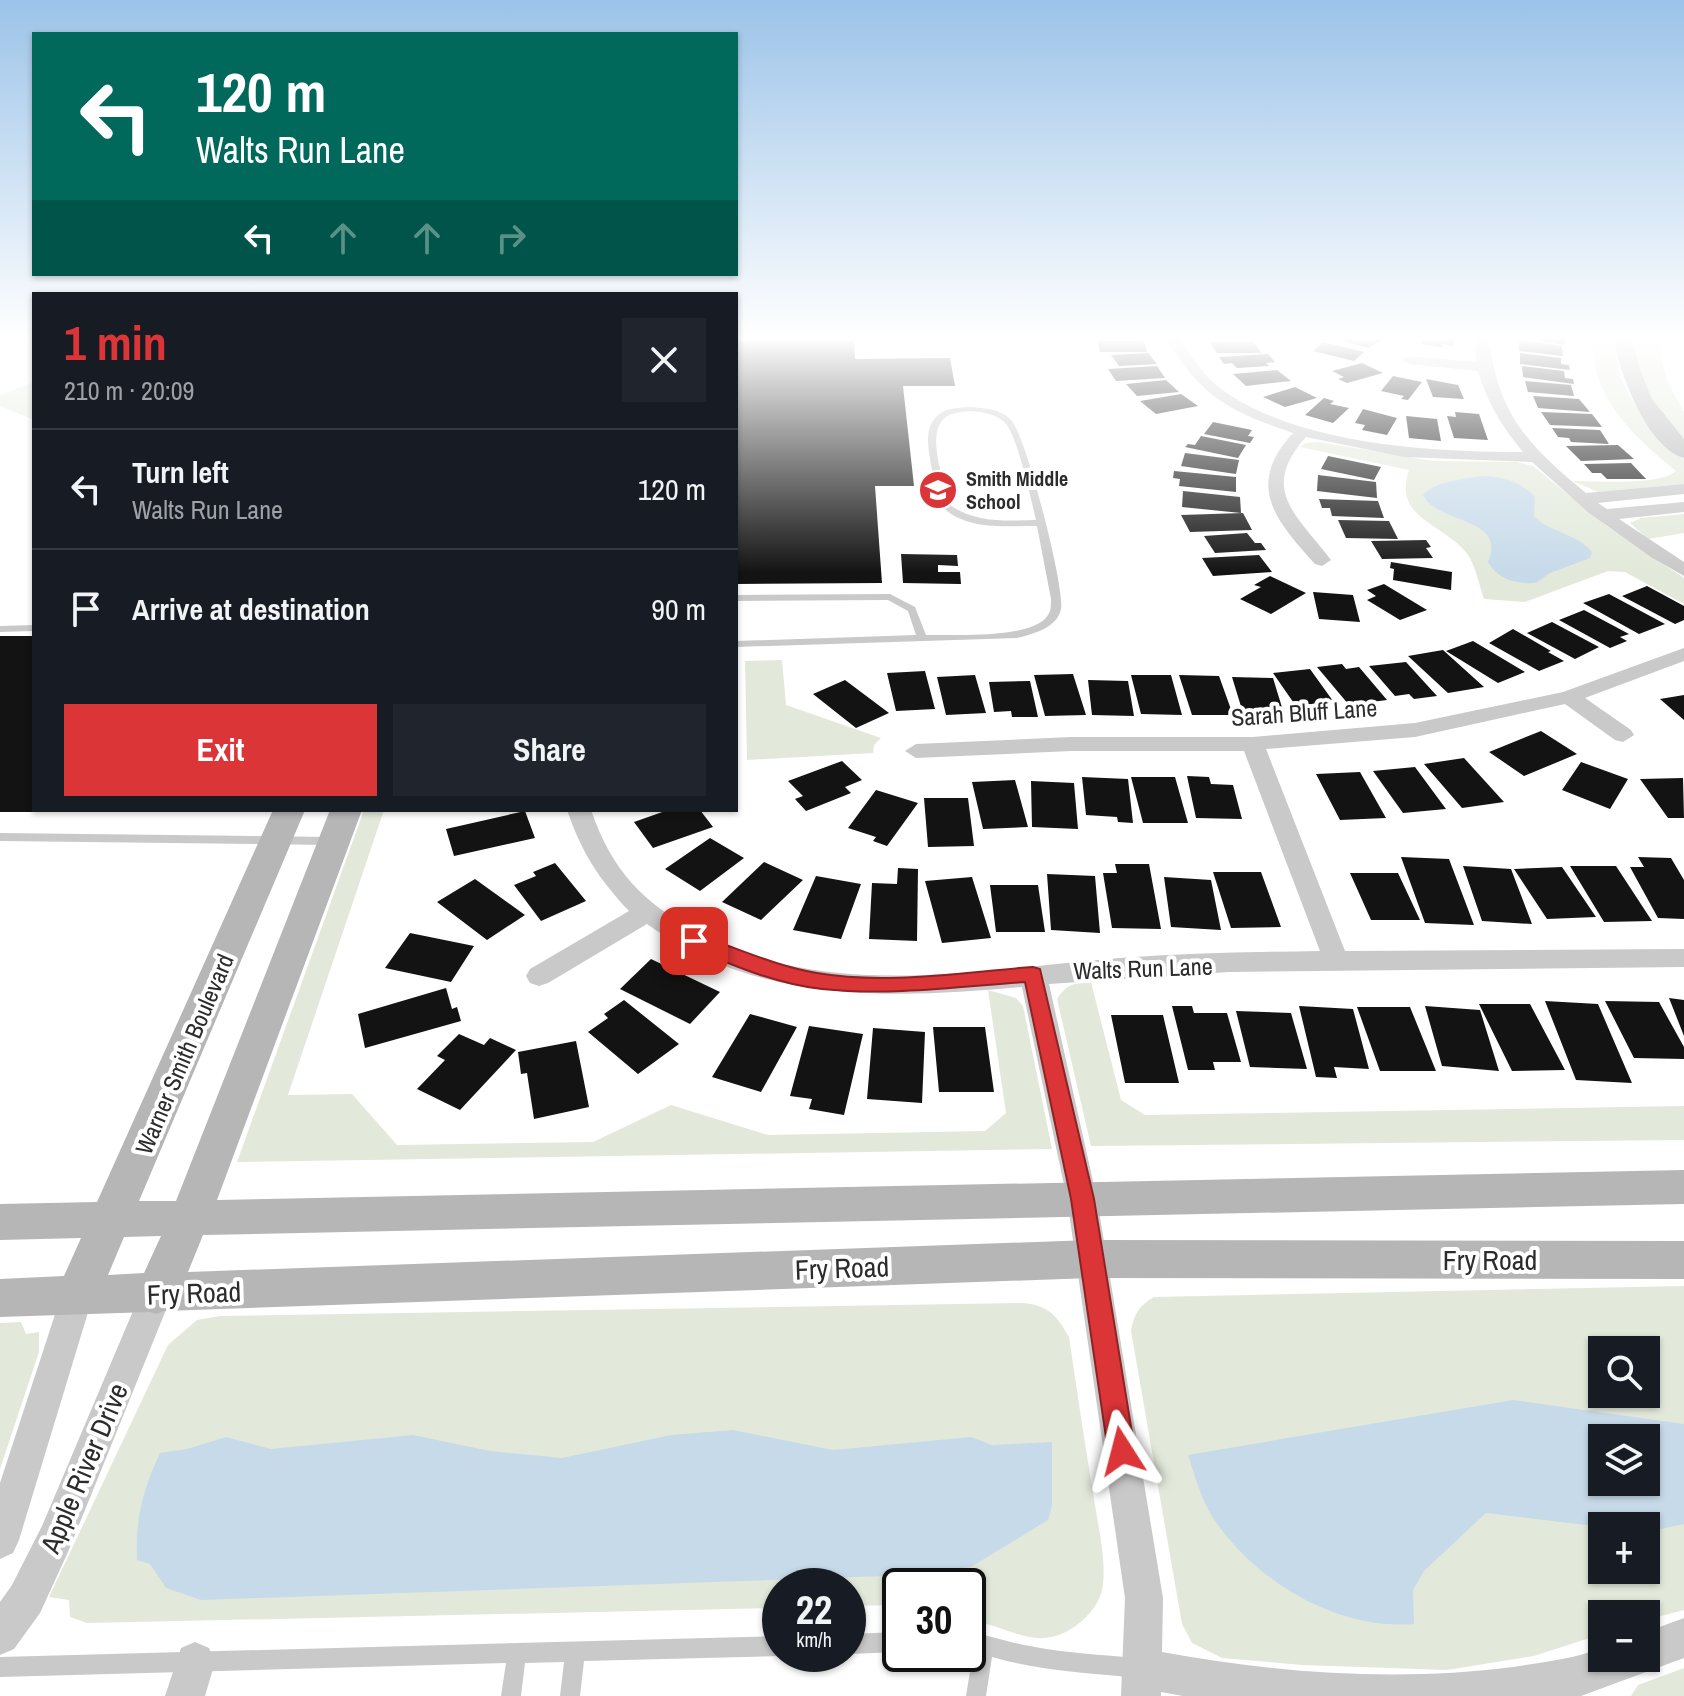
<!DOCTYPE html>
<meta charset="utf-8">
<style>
:root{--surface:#171b24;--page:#20242c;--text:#f1f3f6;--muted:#9ea1a6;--line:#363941;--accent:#dc3538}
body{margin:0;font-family:"Archivo Narrow",sans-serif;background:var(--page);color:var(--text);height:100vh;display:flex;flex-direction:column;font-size:30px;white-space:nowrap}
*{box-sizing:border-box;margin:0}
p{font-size:26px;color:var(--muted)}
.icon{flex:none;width:44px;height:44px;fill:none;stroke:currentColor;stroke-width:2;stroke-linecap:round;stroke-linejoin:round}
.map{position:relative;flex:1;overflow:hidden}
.drawer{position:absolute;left:32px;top:292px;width:706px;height:520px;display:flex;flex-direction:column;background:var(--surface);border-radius:0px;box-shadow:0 2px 6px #0004}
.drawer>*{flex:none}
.banner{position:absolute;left:32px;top:32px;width:706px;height:244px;border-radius:0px;box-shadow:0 2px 6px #0004;background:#00695c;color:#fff;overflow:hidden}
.fabs{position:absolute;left:1588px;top:1336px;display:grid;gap:16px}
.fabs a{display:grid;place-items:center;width:72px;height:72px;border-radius:0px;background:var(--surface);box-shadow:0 2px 6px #0004;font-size:40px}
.speed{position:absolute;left:762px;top:1568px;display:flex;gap:16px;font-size:40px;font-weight:700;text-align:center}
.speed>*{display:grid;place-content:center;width:104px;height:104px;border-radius:50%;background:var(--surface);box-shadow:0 2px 6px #0004;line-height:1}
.speed small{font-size:20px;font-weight:400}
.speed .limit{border:4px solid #111;border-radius:12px;background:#fff;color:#111}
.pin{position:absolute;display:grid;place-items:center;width:68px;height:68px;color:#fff;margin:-34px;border-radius:16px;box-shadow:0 4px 12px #0006}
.me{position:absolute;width:88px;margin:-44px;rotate:351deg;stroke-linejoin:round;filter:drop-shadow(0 0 6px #0008)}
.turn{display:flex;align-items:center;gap:28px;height:168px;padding:0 32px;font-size:36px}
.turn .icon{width:104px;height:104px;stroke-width:2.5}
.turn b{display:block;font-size:56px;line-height:68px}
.lanes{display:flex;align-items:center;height:76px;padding:0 32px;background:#0003;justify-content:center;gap:40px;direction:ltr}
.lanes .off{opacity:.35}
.round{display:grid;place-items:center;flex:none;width:84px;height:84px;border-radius:0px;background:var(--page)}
.head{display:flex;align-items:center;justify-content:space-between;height:136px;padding:0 32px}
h1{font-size:48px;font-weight:700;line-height:60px;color:var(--accent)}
.cta{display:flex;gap:16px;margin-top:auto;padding:16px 32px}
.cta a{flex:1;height:92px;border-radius:0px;background:var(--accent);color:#fff;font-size:32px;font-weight:700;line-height:92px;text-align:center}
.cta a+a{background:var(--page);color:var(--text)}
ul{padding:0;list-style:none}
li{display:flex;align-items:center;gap:24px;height:120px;padding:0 32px;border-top:2px solid var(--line)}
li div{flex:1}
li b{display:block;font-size:30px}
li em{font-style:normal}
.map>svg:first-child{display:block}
</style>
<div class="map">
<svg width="1684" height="1696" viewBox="0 0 1684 1696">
<rect width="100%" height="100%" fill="#fff"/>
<path fill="#e2e9da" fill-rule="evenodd" d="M1590 336H1613L1620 377 1632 400 1652 428 1684 459V484L1598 492 1573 481C1596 481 1660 486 1676 471 1643 444 1605 411 1595 367 1593 356 1594 347 1590 336Z
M1632 336H1663L1662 361 1668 383 1684 412V440L1652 402 1638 369Z
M34 382V420L0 406V395Z
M1319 442 1433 461 1516 462 1533 466 1608 527 1684 578V604L1625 572 1608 571 1525 602 1484 599C1479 585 1475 562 1465 551 1439 522 1393 517 1409 470L1300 447 1305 443Z
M1684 514V533L1648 539 1630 523 1641 518Z
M782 660 786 705 881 738 874 745 873 753 747 760 745 661Z
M364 810H384L288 1095 352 1094 397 1145 593 1142 671 1105 768 1135 985 1131 1006 1113 988 990 1016 998 1023 1006 1052 1149 237 1162Z
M1091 982 1121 1100 1145 1115 1684 1106V1140L1091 1146 1057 999C1067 984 1074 983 1091 982Z
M1684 1286V1610L1646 1620V1614H1602V1634L1534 1656 1447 1670 1303 1665 1222 1658 1192 1643 1182 1624 1131 1331C1134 1314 1139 1306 1154 1297ZM1602 1350H1646V1394H1602ZM1602 1438H1646V1482H1602ZM1602 1526H1646V1570H1602Z
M1025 1303C1049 1306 1057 1316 1069 1337 1077 1391 1085 1445 1094 1499 1098 1526 1106 1557 1103 1584 1101 1610 1071 1636 1045 1638 1018 1640 995 1621 968 1622V1586H900V1605L848 1606V1586H780V1608L87 1623 70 1617 69 1600 49 1597 168 1345 197 1320 220 1316Z
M21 1322 26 1334 39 1332V1352L0 1469V1323Z
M1684 1668V1696H1631L1638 1685Z"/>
<path fill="#c7dae9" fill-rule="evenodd" d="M1488 476C1507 479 1522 482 1535 497L1534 516C1550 533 1577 533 1592 552L1590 558 1550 573 1536 583C1517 584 1498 580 1488 562 1508 517 1437 524 1423 495 1432 482 1472 477 1488 476Z
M1513 1400 1684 1424V1524L1646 1532V1526L1602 1527 1486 1513 1424 1571 1413 1590 1414 1624C1337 1630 1256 1582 1213 1518 1201 1499 1195 1476 1188 1455ZM1602 1438H1646V1482H1602Z
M733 1430 833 1450 971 1437 992 1445 1052 1442V1506L1048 1520 971 1567 915 1575 201 1600 166 1588 150 1564 137 1560C135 1520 143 1489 160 1453L187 1449 226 1437 271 1449 413 1435 490 1451 562 1458 671 1435Z"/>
<path fill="#131313" d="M1093 336H1138L1140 339H1094Z
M1365 336 1381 340 1368 348 1328 337Z
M1423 336H1457L1454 346 1442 344V347L1421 344Z
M1518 336H1566L1564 345Z
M1519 340 1562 346 1563 356 1519 351Z
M736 341H854L855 359 950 358 955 386H903L914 486H875L882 583 736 584Z
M1097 341H1144L1147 352H1100Z
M1210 342H1254L1261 353H1217Z
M1323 342 1364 352 1354 361 1313 351Z
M1148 353 1157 364 1119 366 1111 355Z
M1520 353 1561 358V364L1569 365 1570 370 1520 364Z
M1268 354 1275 362 1266 363 1269 366 1237 368 1232 363 1224 364 1219 357Z
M1362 363 1383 373 1347 383 1338 379 1344 377 1332 371Z
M1157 366 1165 378 1116 381 1108 369Z
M1522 366 1564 371 1565 378 1573 379 1574 384 1523 377Z
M1277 370 1291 381 1246 386 1233 374Z
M1393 376 1422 382 1408 400 1401 399 1404 396 1381 391Z
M1426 379 1458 385 1464 399 1433 397Z
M1166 380 1179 392 1137 396 1126 384Z
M1525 381 1571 385 1574 396 1528 392Z
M1295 387 1317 398 1285 407 1263 397Z
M1181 394 1198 406 1156 414 1140 401Z
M1533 396 1579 399 1590 412 1538 408Z
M1324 398 1334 401 1330 404 1349 408 1333 423 1305 415Z
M1363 409 1397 418 1387 435 1362 430 1365 425 1355 423Z
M1455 412 1479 414 1488 440 1454 438 1447 416 1456 417Z
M1541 412 1592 414 1602 427 1550 425Z
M1406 416 1437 419 1441 441 1409 438Z
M1213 422 1252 430 1248 436 1254 437 1250 443 1204 434Z
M1552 428 1600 430 1609 444 1571 442 1569 438 1558 437Z
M1201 436 1246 445 1238 458 1185 447 1188 444 1195 445Z
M1618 445 1634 459 1581 461 1566 446Z
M1185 453 1239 460 1236 474 1181 466Z
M1328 456 1381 467 1374 480 1321 469Z
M1631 463 1646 479H1607L1601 473H1592L1584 464Z
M1174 471 1236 477V492L1179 486 1180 479 1173 478Z
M1318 475 1376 482 1377 498 1317 491Z
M1183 491 1240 497 1241 513 1182 507Z
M1319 499 1378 501 1384 518 1332 516 1330 508H1322Z
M1243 513 1252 530 1190 532 1181 515Z
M1338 520 1389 521 1398 539 1346 538Z
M1247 533 1255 543H1261L1266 550 1215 553 1204 536Z
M1426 540 1431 547 1426 548 1433 558 1382 559 1371 541Z
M901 554 957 555 958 566 938 565V572H960L961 584 903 583Z
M1259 555 1272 572 1213 576 1202 558Z
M1391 562 1452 572 1451 590 1393 580 1394 569 1390 568Z
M1270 576 1306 593 1271 614 1240 599 1261 587 1254 585Z
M1384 584 1427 610 1400 620 1367 600 1376 596 1367 590Z
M1647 586 1684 606V620L1675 624 1622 596Z
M1313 592 1353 595 1360 622 1319 619Z
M1609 594 1665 624 1639 634 1583 603Z
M1584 610 1629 634 1620 637 1627 641 1610 648 1559 620Z
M1552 622 1599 647 1575 659 1527 633Z
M1513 629 1551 651 1548 652 1564 661 1539 671 1489 643Z
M0 636H34V812H0Z
M1473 641 1525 672 1498 683 1446 651Z
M1443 650 1484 687 1448 693 1408 656Z
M1406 662 1437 696 1414 699 1409 694 1395 696 1369 666Z
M1342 664 1346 669 1359 667 1387 700 1349 705 1317 667Z
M1310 669 1338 708 1300 712 1273 673Z
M925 671 935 709 896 711 887 673Z
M1073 674 1086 715 1045 716 1034 675Z
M975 675 986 713 946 715 937 677Z
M1131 675H1171L1182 715 1141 714Z
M1179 675 1219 676 1233 715H1192Z
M1232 677 1273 678 1284 714 1243 713Z
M845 680 889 713 856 728 813 694Z
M1088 680 1128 681 1134 716 1092 715Z
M1030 681 1038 717H1012L1011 711 994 712 989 682Z
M1684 695V720L1660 699Z
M1541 731 1577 754 1524 776 1489 752Z
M1464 758 1504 802 1462 808 1424 764Z
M842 761 862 780 845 787 851 793 806 811 795 799 803 796 788 781Z
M1581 762 1628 779 1610 809 1562 790Z
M1415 767 1446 809 1403 813 1373 771Z
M1360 772 1386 818 1340 820 1316 774Z
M1187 776 1209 777 1211 784 1233 785 1242 819 1196 818Z
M1082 777 1128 779 1133 823 1118 822 1117 817 1086 815Z
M1131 777H1175L1188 823H1143Z
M1683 778 1684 818H1668L1640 779Z
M1015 780 1028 827 983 829 972 782Z
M1031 781 1074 783 1078 829 1032 827Z
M876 790 918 803 887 846 873 841 876 837 848 828Z
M924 798H968L974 846 928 847Z
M668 810H700L713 827 653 848 634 822Z
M525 811 535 838 454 856 446 829Z
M710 838 744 858 700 891 665 869Z
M1401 857 1449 859 1474 925 1425 923Z
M1638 857 1671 858 1684 880V919L1658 918 1630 867H1644Z
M764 862 803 880 761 920 722 902Z
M555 863 586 901 541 921 514 885 536 876 533 872Z
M1115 864H1149L1161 929 1112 928 1103 873H1117Z
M1463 866 1511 869 1532 924 1482 921Z
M1570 866H1616L1652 921 1604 922Z
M1562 867 1596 917 1547 919 1514 869Z
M898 868 918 869 917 941 869 939 872 883 897 884Z
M1213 872H1261L1281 927 1231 928Z
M1350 873H1398L1420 920H1371Z
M1047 874 1095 876 1100 933 1051 930Z
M816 876 861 884 841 939 793 930Z
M972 877 991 938 942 943 925 881Z
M1164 877 1211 880 1221 930 1171 927Z
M475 879 525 915 487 940 437 902Z
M990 885H1038L1045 932H996Z
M410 933 474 946 451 982 385 968Z
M651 959 720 992 690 1024 620 989Z
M446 988 452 1009 457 1007 461 1021 365 1048 358 1014Z
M1669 998 1684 1000V1036Z
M624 1000 679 1044 638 1074 588 1032 608 1018 604 1014Z
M1545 1001 1598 1004 1632 1083 1576 1080Z
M1605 1001 1659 1002 1684 1047V1059L1634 1058Z
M1479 1004H1530L1565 1070 1512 1071Z
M1172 1006H1192L1194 1013H1227L1241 1062H1213L1215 1070H1188Z
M1299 1006 1353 1009 1369 1069 1334 1067 1337 1078 1316 1077Z
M1425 1006 1480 1010 1499 1071 1442 1066Z
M1357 1007H1410L1436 1071H1380Z
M1236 1011 1291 1013 1307 1069 1250 1067Z
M750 1014 797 1027 761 1092 712 1077Z
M1111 1015H1163L1179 1083H1125Z
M809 1026 863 1034 844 1115 809 1109 812 1099 790 1096Z
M933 1027H985L994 1092H939Z
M873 1028 925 1032 922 1103 867 1099Z
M459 1034 484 1045 490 1038 516 1050 460 1110 417 1089 445 1060 437 1056Z
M576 1041 589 1107 534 1119 527 1073 521 1074 518 1052Z"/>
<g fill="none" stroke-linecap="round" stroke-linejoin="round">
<path fill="#c9c9c9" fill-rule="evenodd" d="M971 407C984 408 1001 409 1011 420 1026 435 1065 588 1061 609 1057 628 1033 634 1017 638L736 647V641L916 635 908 611 888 600 736 601V595L890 594 915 607 926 635C952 634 1040 641 1050 611 1051 609 1051 602 1051 599L1037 526C1007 526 972 530 947 511 937 503 928 454 928 440 928 432 930 423 936 417 945 407 959 408 971 407ZM971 411C983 412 998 414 1006 424 1018 439 1031 499 1036 520 1005 521 976 523 950 505 945 484 924 432 946 417 953 412 962 412 971 411Z
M34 625V631L0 632V626Z
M0 833 331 837 337 841 331 845 0 841Z
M900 1632V1652L848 1654V1634Z
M968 1633C989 1634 1008 1643 1030 1646 1065 1653 1102 1655 1138 1658L1145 1661 1148 1668 1145 1675 1138 1678C1089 1673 1040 1671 992 1657L986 1696H966L973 1653H968Z
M780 1636V1654H784L780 1656 584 1661 580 1696H560L564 1662 525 1663 521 1696H501L506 1663 0 1677V1657Z"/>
<path fill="#c9c9c9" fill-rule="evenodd" d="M1164 336H1178C1190 355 1202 374 1220 388 1296 445 1432 452 1523 452 1502 427 1487 402 1478 371L1409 364 1402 360 1409 356 1476 362 1475 336H1489C1496 412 1529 447 1586 493L1684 484V494L1598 503 1607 509 1684 502V512L1619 519 1684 562V576L1651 557 1589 513 1532 462 1404 457 1306 437C1258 490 1298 516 1331 560L1322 566 1315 564C1275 520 1245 485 1293 433 1226 410 1202 397 1164 336Z
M1684 648V661L1585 698 1631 730 1634 735 1623 742 1615 740 1565 704 1415 737 1266 749 1345 951 1684 949V967L1229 972 1049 984 1097 1199 1163 1598 1162 1652C1277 1673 1397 1682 1513 1667 1544 1662 1573 1659 1602 1648V1658H1646V1632L1684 1618V1658L1581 1696H1183L1161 1692V1696H1121L1125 1598 1067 1199 1022 987C894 999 756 1004 647 924L548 983 539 986 530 983 526 976 530 969 629 911C598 878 582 853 567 810H591C612 871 642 902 699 933 829 1002 981 969 1120 958 1186 953 1253 952 1320 951L1244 751H1071L916 758 905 751 916 744 1071 737H1253L1415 723 1563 692Z
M156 1280 168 1285 172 1295 68 1552 40 1613 14 1649 0 1655V1602L12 1585 42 1526 144 1285Z
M77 1281 89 1286 93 1296 19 1540 13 1553 0 1559V1483L61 1296 65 1286Z
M195 1642 209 1648 215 1662 205 1696H165L181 1648Z"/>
<path fill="#b6b6b6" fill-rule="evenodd" d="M1613 336H1631L1640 370 1652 399 1684 439V458C1647 448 1618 370 1613 336Z
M273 810H305L139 1201H176L330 810H362L217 1200 1684 1170V1204L203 1235 188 1272 1091 1240 1684 1241V1279L1091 1278 164 1311 156 1314 150 1312 0 1317V1279L64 1276 81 1238 0 1240V1204L97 1202ZM161 1236 144 1273 108 1275 124 1237Z"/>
</g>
<linearGradient id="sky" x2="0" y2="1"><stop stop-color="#9bc3e8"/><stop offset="0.59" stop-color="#fff"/><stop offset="1" stop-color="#fff" stop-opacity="0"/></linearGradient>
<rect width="1684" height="573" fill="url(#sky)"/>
<path fill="#dc3538" stroke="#8f2224" stroke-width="2" d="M694 934C736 947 774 966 817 973 887 985 963 972 1033 967L1040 969 1094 1199 1135 1451 1131 1460 1122 1464 1112 1460 1108 1451 1071 1199 1025 982C957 987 889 996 822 989 775 984 730 964 687 946L684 941Z"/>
<defs>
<symbol id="school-disc" viewBox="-11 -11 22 22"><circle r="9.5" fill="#dc3538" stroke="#fff"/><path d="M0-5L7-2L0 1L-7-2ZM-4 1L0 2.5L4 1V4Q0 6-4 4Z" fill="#fff"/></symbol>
</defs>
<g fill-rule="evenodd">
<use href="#school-disc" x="916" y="468" width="44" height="44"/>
</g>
<g text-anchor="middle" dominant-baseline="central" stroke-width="8" stroke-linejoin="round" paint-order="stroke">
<g font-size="20" font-weight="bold" fill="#2c2c2c" stroke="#fff" text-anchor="start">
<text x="966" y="478">Smith Middle<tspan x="966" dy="23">School</tspan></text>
</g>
<g font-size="24" fill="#2c2c2c" stroke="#fff">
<text transform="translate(1304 712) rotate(-4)">Sarah Bluff Lane</text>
<text transform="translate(1143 968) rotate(-2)">Walts Run Lane</text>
<text transform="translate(184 1054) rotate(-67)">Warner Smith Boulevard</text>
</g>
<g font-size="28" fill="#2c2c2c" stroke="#fff">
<text x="1490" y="1260">Fry Road</text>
<text transform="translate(842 1268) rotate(-2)">Fry Road</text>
<text transform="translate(194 1293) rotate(-2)">Fry Road</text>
<text transform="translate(84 1468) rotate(-67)">Apple River Drive</text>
</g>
</g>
</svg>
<div class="fabs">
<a><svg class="icon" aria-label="search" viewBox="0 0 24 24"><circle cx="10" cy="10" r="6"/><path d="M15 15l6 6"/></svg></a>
<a><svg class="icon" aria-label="layers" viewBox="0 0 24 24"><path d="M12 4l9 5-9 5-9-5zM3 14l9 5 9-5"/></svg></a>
<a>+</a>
<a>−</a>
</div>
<div class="speed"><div>22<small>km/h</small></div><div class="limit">30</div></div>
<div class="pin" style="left:694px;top:941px;background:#d93025"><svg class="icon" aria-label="arrive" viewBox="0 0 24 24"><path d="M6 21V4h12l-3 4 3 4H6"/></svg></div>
<svg class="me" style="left:1122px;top:1451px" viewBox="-20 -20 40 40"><path d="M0-17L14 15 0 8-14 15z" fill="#dc3538" stroke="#fff" stroke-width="4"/></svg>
<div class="banner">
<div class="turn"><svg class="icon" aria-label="left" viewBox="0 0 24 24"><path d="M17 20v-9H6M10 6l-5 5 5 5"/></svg><div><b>120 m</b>Walts Run Lane</div></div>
<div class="lanes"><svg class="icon" aria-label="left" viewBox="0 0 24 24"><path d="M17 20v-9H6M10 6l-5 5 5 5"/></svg><svg class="icon off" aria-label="ahead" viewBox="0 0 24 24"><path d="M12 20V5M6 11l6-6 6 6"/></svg><svg class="icon off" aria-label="ahead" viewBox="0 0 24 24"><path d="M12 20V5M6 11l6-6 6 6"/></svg><svg class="icon off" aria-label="right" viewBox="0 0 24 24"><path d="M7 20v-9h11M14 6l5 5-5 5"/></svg></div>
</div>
<section class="drawer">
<div class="head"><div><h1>1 min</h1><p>210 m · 20:09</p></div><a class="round"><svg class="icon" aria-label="close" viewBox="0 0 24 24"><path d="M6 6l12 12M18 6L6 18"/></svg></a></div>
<ul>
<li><svg class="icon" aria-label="left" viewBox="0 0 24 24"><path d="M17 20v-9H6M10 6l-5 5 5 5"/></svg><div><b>Turn left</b><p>Walts Run Lane</p></div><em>120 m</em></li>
<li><svg class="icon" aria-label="arrive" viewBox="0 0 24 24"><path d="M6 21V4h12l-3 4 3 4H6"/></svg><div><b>Arrive at destination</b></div><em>90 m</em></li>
</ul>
<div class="cta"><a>Exit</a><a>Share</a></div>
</section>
</div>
